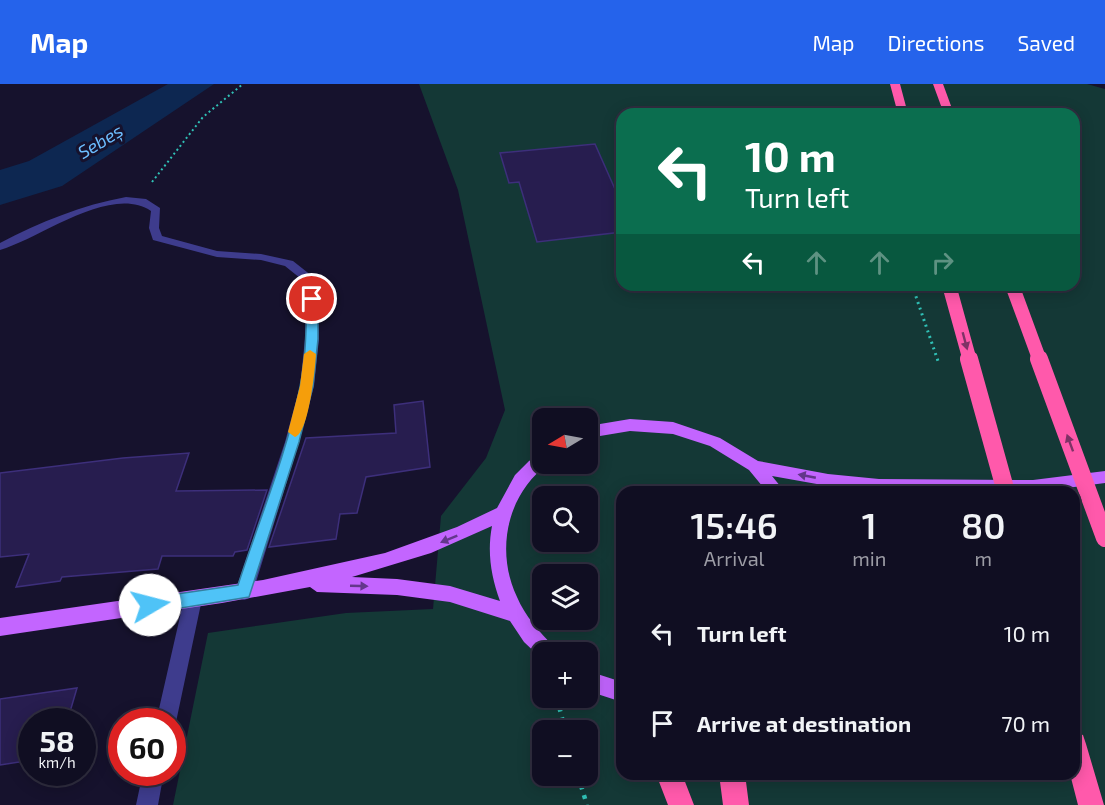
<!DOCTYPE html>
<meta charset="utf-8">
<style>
:root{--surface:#100e22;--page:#1e1c2f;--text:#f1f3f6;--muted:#9c9ca5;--line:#302e40;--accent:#2563eb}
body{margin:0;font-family:"Exo 2",sans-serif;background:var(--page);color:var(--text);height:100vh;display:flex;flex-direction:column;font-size:22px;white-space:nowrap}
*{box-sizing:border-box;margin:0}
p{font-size:20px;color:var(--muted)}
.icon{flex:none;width:33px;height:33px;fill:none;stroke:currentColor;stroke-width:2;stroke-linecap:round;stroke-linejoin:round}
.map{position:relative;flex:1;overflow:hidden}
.side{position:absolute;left:616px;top:402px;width:464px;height:294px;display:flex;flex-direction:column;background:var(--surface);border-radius:18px;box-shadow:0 3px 15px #0003,0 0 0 2px var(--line)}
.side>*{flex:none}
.top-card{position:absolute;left:616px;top:24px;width:464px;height:183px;border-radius:18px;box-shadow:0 3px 15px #0003,0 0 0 2px var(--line);background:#0b6e4f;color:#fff;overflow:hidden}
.needle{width:39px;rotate:260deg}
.controls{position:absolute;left:532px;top:324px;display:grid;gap:12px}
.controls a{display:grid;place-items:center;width:66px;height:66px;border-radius:12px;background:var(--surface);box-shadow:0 3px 15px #0003,0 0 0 2px var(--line);font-size:30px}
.speed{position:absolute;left:18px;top:624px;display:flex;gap:12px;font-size:30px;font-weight:700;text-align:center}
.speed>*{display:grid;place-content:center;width:78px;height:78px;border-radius:50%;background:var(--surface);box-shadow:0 3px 15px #0003,0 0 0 2px var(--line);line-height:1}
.speed small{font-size:15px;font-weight:400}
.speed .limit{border:9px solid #d22;background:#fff;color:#111}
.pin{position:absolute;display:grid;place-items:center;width:51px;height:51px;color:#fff;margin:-26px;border:3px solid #fff;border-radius:50%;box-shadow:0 2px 6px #0007}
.me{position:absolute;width:66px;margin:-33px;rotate:82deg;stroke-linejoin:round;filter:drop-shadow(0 0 4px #0008)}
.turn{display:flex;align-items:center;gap:21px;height:126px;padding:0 30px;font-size:27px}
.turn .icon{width:78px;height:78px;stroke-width:2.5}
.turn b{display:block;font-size:42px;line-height:51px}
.lanes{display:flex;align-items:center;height:57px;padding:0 30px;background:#0003;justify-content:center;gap:30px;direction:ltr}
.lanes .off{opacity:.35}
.eta{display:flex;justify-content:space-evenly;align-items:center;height:102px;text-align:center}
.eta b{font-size:36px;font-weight:600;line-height:42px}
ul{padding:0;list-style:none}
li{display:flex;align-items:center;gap:18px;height:90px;padding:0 30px}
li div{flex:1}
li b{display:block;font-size:22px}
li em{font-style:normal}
header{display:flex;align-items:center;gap:36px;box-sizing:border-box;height:84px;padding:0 30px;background:var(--accent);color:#fff}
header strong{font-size:28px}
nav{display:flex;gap:33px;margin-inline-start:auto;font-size:21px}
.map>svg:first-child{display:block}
</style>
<header>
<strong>Map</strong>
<nav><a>Map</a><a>Directions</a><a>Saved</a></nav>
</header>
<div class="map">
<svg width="1105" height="721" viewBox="0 0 1105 721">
<rect width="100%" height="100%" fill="#16122d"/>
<path fill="#143836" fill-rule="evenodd" d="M419 0H1087L1105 5V721H173L208 549 346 529 433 525 441 432 486 374 505 326 458 106ZM622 30H1074V201H622ZM543 334H588V380H543ZM622 408H1074V690H622ZM543 412H588V458H543ZM543 490H588V536H543ZM543 568H588V614H543ZM543 646H588V692H543Z"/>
<path fill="#0d2751" d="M168 0H214L62 102 0 121V86L29 77Z"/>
<path fill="#271d4f" stroke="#3d2f7b" stroke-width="1.5" d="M595 60 622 121V148L537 158 519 98 509 99 500 69Z
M423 317 430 383 366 393 357 429 340 430 336 455 269 463 306 354 396 349 394 321Z
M189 369 176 407 267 406 247 466 235 468 233 472H162L158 485 62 493 60 497 16 503 29 470 0 473V389L123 374Z
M77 604 67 638H32V676L0 681V615Z"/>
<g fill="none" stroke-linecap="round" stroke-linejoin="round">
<path stroke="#30c1b6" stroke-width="2" stroke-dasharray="2 3" stroke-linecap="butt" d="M152 98 203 33 243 0"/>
<path stroke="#30c1b6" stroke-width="3" stroke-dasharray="2 4" stroke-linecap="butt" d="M912 201 938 277"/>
<path stroke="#30c1b6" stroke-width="4.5" stroke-dasharray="4 6" stroke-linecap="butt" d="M557 614 565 646
M578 692 587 721"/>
<path fill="#3e3c8d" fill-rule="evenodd" d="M126 113 146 115 160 124 159 144 162 152 217 167 261 170 293 177 312 192 318 215 319 255 314 302 299 358 253 508 250 514 244 516 238 514 235 508 285 358 300 302 305 255 306 215 300 194 285 182 261 176 217 173 153 156 149 144 151 127C110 100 40 155 0 166V159C40 138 82 121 126 113Z
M193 507 199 509 202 515 176 638 172 645V638H156L184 515 187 509Z
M143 688H164L158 721H136Z"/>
<path fill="#c365ff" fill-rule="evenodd" d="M630 335 673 338 720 354 758 377 828 390 879 395 1033 396 1105 387V399L1036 408 879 407 828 402 772 392 785 408H767L749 386 710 362 673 350 630 347 588 354V342Z
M543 369V380H548C507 410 495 467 517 513 525 532 539 547 553 562L555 568H543V576L524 558 510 537 450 518 397 511 317 508 310 503 222 519 0 552V534L263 496 385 469 457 443 497 424 515 391 529 377ZM492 442C487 468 491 492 500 517L450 502 397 495 352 493 431 469Z
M588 587 622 598V618L588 607Z"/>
<path fill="#ff59ab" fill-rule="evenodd" d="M890 0H900L908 30H898Z
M933 0H943L954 30H944Z
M1074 648 1083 651 1086 660 1104 721H1078L1070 690H1074Z
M656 690H682L694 721H668Z
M719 690H745L749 721H723Z"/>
<path stroke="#ff59ab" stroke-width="14" d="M949 201 970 277
M1012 201 1040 277"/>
<path stroke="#ff59ab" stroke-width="18" d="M969 275 1006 408
M1039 275 1105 454"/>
</g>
<defs><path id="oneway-solid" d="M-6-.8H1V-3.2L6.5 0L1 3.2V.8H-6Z" transform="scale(1.5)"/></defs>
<g fill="#7f3266">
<use href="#oneway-solid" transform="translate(965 257) rotate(75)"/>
<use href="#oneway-solid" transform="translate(1070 359) rotate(-110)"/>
</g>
<g fill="#64378c">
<use href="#oneway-solid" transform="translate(807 392) rotate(-169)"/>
<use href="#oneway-solid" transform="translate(449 455) rotate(158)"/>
<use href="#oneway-solid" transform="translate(359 502) rotate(2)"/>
</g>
<path fill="#4fc3f7" stroke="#337fa1" stroke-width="1.5" d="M312 212 318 215V255L313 302 299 358 249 513 150 529 144 527 142 521 144 516 150 514 238 501C259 436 287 370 300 303 306 274 306 244 307 215Z"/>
<path fill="#f59e0b" d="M310 266 316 270C315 285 309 349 295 353L288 348 300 302 304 270Z"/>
<g text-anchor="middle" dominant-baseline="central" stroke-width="6" stroke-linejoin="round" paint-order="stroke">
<g font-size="18" font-style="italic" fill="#6cbdff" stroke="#16122d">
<text transform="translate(100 57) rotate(-31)">Sebeș</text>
</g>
</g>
</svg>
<div class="controls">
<a><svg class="needle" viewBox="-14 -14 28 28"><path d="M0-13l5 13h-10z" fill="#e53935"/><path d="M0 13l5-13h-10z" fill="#9c9ca5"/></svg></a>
<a><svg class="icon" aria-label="search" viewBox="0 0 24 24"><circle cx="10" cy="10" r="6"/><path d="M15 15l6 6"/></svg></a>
<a><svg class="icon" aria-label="layers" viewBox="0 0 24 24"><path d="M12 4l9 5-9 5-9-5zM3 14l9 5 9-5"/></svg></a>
<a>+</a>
<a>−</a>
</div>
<div class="speed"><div>58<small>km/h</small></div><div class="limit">60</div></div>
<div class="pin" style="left:312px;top:215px;background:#d93025"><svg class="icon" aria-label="arrive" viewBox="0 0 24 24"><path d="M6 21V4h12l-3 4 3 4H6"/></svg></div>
<svg class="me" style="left:150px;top:521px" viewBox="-20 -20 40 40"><circle r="19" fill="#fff"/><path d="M0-13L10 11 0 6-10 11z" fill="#4fc3f7"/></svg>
<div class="top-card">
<div class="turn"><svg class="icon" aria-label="left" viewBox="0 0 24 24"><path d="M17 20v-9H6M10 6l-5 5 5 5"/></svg><div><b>10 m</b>Turn left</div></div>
<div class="lanes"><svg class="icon" aria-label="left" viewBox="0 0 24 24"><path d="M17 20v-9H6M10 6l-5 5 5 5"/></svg><svg class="icon off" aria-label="ahead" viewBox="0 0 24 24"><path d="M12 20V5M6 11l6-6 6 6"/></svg><svg class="icon off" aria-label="ahead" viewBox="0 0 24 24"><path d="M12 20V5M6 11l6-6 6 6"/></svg><svg class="icon off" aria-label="right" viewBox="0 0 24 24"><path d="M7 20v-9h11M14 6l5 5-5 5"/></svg></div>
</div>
<section class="side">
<div class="eta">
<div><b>15:46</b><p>Arrival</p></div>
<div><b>1</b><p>min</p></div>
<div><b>80</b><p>m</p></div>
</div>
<ul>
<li><svg class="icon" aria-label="left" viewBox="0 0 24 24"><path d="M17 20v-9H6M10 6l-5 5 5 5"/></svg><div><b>Turn left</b></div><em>10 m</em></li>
<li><svg class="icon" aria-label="arrive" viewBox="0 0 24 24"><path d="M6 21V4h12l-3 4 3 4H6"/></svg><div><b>Arrive at destination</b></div><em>70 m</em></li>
</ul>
</section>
</div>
